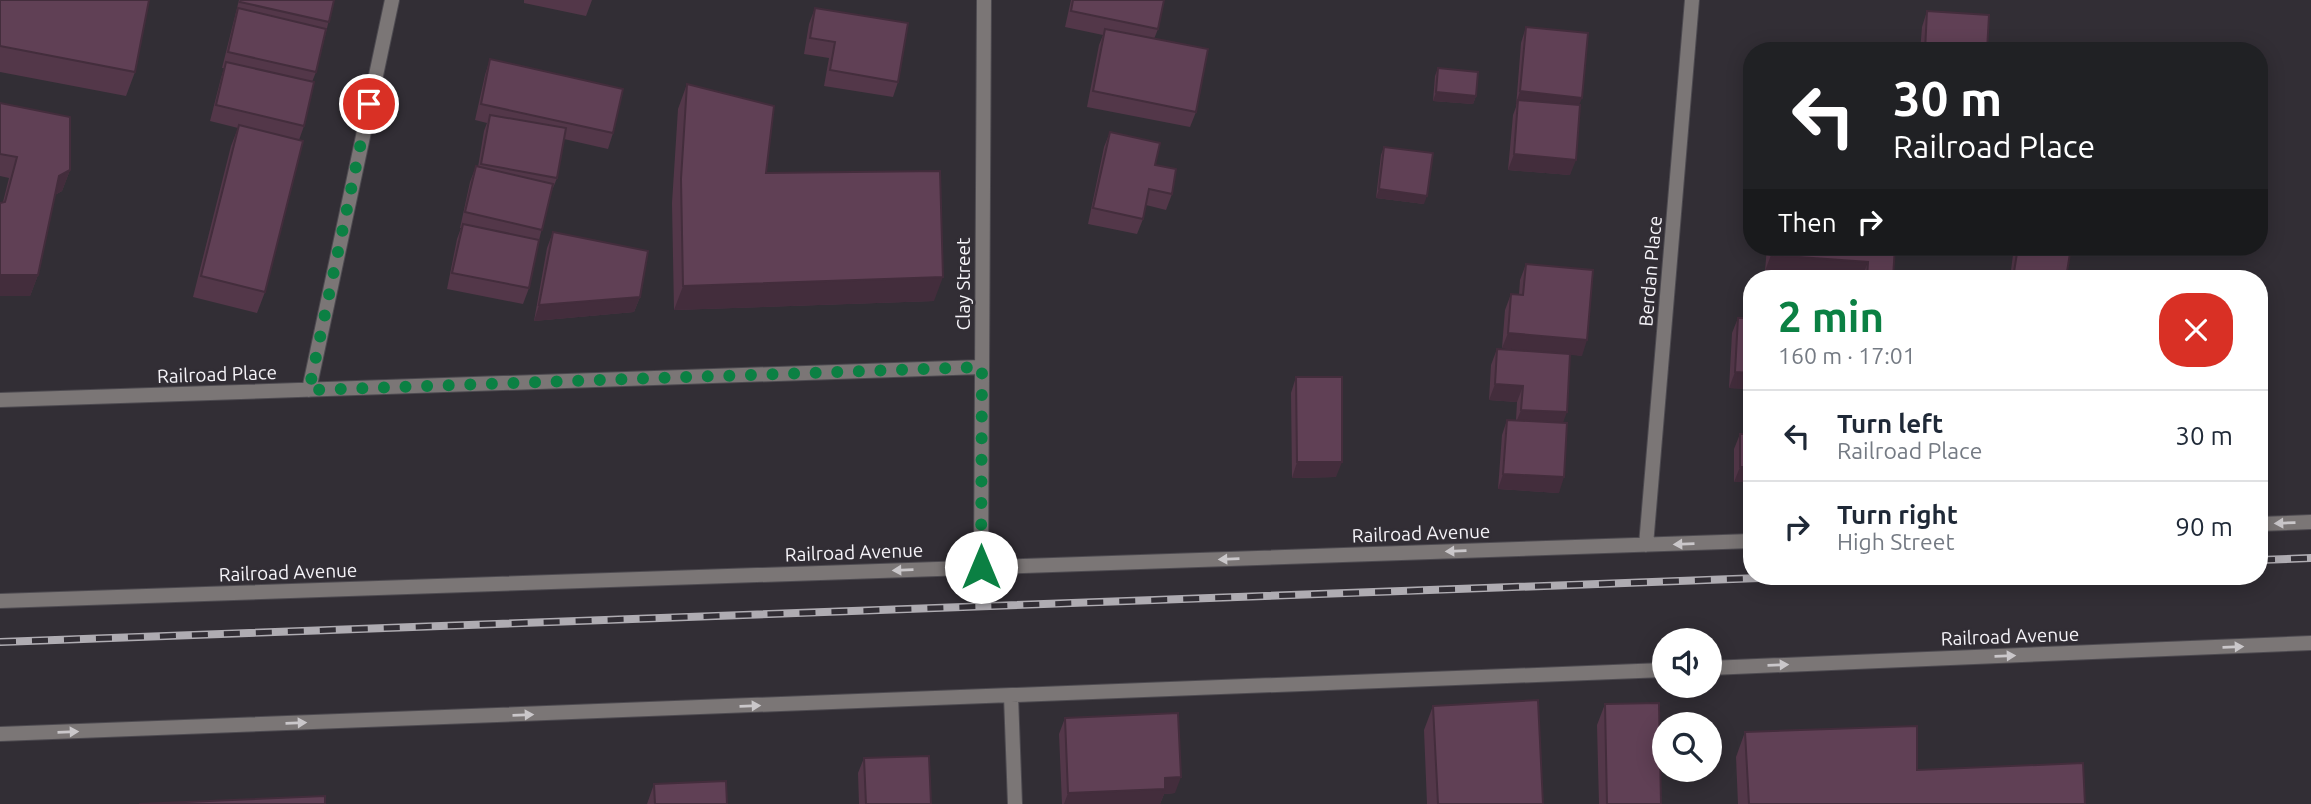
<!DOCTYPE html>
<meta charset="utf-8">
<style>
:root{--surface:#fff;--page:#f2f2f3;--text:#1f2937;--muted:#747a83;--line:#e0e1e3;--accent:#0b8043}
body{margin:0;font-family:Ubuntu,sans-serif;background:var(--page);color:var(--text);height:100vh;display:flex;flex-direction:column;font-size:26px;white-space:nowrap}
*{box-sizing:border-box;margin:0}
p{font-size:23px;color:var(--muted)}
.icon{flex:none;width:38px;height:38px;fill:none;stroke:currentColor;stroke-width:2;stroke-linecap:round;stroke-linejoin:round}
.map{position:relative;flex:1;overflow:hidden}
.details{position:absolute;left:1743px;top:270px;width:525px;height:315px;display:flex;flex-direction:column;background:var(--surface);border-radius:28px;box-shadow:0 4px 18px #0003}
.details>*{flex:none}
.hud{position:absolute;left:1743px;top:42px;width:525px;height:214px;border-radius:28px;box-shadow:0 4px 18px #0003;background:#202124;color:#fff;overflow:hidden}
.controls{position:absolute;left:1652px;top:628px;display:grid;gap:14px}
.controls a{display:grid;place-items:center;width:70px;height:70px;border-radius:50%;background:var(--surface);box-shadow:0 4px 18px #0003;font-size:35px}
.pin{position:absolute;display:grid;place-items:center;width:60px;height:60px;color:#fff;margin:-30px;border:4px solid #fff;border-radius:50%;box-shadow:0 2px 7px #0007}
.me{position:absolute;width:77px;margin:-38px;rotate:0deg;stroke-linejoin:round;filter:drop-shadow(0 0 5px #0008)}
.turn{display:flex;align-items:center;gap:24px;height:147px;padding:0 35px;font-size:32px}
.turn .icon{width:91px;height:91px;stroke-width:2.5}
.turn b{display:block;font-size:49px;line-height:60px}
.then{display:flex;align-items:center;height:66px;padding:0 35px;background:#0003;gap:14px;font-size:26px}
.round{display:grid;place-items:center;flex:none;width:74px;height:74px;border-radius:28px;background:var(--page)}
.summary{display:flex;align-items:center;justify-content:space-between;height:119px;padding:0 35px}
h1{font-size:42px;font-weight:700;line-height:52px;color:var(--accent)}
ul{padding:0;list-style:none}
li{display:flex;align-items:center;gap:21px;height:91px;padding:0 35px;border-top:2px solid var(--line)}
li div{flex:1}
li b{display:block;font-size:26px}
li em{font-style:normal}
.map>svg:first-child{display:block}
</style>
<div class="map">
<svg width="2311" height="804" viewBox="0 0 2311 804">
<rect width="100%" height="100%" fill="#322e35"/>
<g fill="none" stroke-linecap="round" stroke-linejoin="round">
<defs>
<path id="minor" d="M309 390 392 0
M0 400 982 367
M2259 524 2311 522
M1646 545 1692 0
M981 567 984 0
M0 601 1752 541
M1710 668 2311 643
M1011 696 1015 804
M0 734 1664 670"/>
</defs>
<use href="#minor" stroke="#4d4a50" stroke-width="16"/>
<use href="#minor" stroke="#7b7676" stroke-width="14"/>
<defs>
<path id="rail" d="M2259 560 2311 558
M0 642 1817 576"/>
</defs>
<use href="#rail" stroke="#afacb2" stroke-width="8"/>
<use href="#rail" stroke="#322e35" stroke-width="5" stroke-dasharray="16" stroke-linecap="butt"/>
</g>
<path fill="#533749" d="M0 0 135 72 126 96 0 72Z
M239 0H334L316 72 312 82 304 126 299 140 265 292 257 313 193 297 231 146 238 128 210 121 221 78 224 68H222Z
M524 0H592L586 16 524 3Z
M1071 0H1164L1158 29 1154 39 1196 112 1190 127 1087 107 1099 45 1103 35 1065 27Z
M815 8 898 82 893 97 824 86 829 58 804 54 809 24Z
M1927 11 1987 51H1920L1922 27Z
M1526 27 1579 105 1570 175 1508 170 1513 115 1516 107 1521 43Z
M490 59 613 133 608 149 564 139 557 178 551 193 539 240 529 288 523 304 447 289 457 239 461 228H460L470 182 476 166 478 167 484 131 487 123 475 120 485 75Z
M1438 68 1476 96 1473 104 1433 101 1435 76Z
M687 84 766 173 934 301 674 310 672 203 678 109Z
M0 103 70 170 62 191 55 195 38 275 30 296 3 202 9 178 0 176Z
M1110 132 1155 165 1172 194 1166 210 1146 205 1143 219 1137 234 1088 224 1104 147Z
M1384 147 1424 204 1376 198 1381 155Z
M553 232 640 297 634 312 534 321 547 248Z
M1767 247H1895L1893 278H1862L1765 271Z
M2014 247H2071L2066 278H2010Z
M1526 264 1582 356 1570 354 1563 423 1559 493 1498 489 1502 435 1507 420H1516L1517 402 1489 400 1491 365 1497 349 1552 353 1502 348 1505 310 1511 294H1519L1520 280Z
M1738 318 1752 389 1729 388 1732 333Z
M1296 377 1336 477 1292 478 1291 393Z
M1752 413V482H1734V449L1740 434H1747V428Z
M1605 704 1661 804H1599L1597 725Z
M1433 706 1543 804H1427L1424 730Z
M1065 718 1175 793 1164 794 1160 804H1062L1059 734Z
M1745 732 1917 770 2085 804H1738L1736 757Z
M864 758 931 804H859L858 773Z
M654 784 727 804H647Z"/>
<path fill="#432d3c" d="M1520 91 1582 98 1576 113 1518 100 1515 107Z
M1436 92 1476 96 1473 104 1433 101Z
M1514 154 1576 160 1570 175 1508 170Z
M70 170 62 191 51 197 59 176Z
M1379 189 1427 196 1424 204 1376 198Z
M1771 255 1868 262 1862 278 1765 271Z
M0 275H38L30 296H0Z
M943 277 934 301 674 310 683 286Z
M640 297 634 312 534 321 539 305Z
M1508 333 1587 340 1582 356 1502 348Z
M1735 372 1752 373V389L1729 388Z
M1495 384 1523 386 1517 402 1489 400Z
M1521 410 1567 412 1561 428 1515 425Z
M1297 462H1342L1336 477 1292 478Z
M1740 467H1752V482H1734Z
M1503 474 1564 477 1559 493 1498 489Z
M1181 777 1175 793 1164 794 1160 804H1064L1068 793 1165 778Z"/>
<path fill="#604055" stroke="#432d3c" stroke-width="2" d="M0 0H149L135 72 0 46Z
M241 0H334L329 22 240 2Z
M1073 0H1164L1158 29 1071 11Z
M238 8 326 29 316 72 228 52Z
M815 8 908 23 898 82 830 70 835 42 810 38Z
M1927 11 1989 15 1987 51H1925Z
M1526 27 1588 33 1582 98 1520 91Z
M1105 29 1208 49 1196 112 1093 91Z
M1783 47 1851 51H1783Z
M490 59 623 89 613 133 481 104Z
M226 62 314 82 304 126 216 105Z
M1438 68 1478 72 1476 96 1436 92Z
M687 84 774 106 766 173 940 171 943 277 683 286 681 179Z
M1518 100 1580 105 1576 160 1514 154Z
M0 103 70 117V170L59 176 38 275H0V203L5 202 17 157 0 154Z
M490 115 566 128 557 178 481 164Z
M239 125 303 141 265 292 201 276Z
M1110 132 1160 143 1155 165 1176 169 1172 194 1149 189 1143 219 1093 208Z
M1384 147 1433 153 1427 196 1379 189Z
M476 166 553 184 542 230 465 212Z
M463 224 539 240 529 288 452 273Z
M553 232 648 251 640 297 539 305Z
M1772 247H1895L1893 278H1867L1868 262 1771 255Z
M2018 247H2071L2066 278H2013Z
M1526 264 1593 270 1587 340 1508 333 1511 294 1523 295Z
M1738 318H1752V373L1735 372Z
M1497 349 1570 354 1567 412 1521 410 1523 386 1495 384Z
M1296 377H1342V462H1297Z
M1507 420 1567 423 1564 477 1503 474Z
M1740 434H1752V467H1740Z
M1538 700 1543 804H1438L1433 706Z
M1659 703 1661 804H1607L1605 704Z
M1178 713 1181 777 1165 778V789L1068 793 1065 718Z
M1917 726V770L2083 763 2085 804H1749L1745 732Z
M929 756 931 804H866L864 758Z
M726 781 727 804H655L654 784Z
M325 796V804H139Z"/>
<defs><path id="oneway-solid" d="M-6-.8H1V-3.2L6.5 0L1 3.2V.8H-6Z" transform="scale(1.75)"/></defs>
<g fill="#cac7ca">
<use href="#oneway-solid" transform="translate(2285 523) rotate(178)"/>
<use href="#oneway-solid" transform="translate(1684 544) rotate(178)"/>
<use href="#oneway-solid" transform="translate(1456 551) rotate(178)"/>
<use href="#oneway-solid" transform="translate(1229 559) rotate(178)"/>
<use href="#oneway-solid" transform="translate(903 570) rotate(178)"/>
<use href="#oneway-solid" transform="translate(2233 647) rotate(-2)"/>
<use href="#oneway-solid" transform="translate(2005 656) rotate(-2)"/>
<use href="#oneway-solid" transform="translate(1778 665) rotate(-2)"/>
<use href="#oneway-solid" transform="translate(750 706) rotate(-2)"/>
<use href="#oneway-solid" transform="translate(523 715) rotate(-2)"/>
<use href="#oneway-solid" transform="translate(296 723) rotate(-2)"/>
<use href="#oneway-solid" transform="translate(68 732) rotate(-2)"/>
</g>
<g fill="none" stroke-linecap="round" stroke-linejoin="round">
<path stroke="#0b8043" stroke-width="12" stroke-dasharray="0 21.6" d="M369 104 309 390 982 367 981 567"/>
</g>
<g text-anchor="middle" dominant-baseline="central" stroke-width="5" stroke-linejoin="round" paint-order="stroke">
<g font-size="19" fill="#f5f3f8" stroke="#322e35">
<text transform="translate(1650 271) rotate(-85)">Berdan Place</text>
<text transform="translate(963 284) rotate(-90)">Clay Street</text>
<text transform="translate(217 374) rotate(-2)">Railroad Place</text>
<text transform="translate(1421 533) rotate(-2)">Railroad Avenue</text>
<text transform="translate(854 552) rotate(-2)">Railroad Avenue</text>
<text transform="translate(288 572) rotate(-2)">Railroad Avenue</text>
<text transform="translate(2010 636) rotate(-2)">Railroad Avenue</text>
</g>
</g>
</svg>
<div class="controls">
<a><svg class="icon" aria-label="sound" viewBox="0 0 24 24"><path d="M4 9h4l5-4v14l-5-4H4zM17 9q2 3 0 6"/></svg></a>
<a><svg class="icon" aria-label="search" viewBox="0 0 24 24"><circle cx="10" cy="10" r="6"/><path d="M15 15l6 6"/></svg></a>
</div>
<div class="pin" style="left:369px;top:104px;background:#d93025"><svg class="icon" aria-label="arrive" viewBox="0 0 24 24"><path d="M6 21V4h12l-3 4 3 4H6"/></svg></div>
<svg class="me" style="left:981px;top:567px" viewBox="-20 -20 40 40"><circle r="19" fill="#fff"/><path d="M0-13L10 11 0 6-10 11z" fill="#0b8043"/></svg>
<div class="hud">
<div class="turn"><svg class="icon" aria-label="left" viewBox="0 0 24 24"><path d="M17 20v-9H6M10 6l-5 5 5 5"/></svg><div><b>30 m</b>Railroad Place</div></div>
<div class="then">Then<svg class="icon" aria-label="right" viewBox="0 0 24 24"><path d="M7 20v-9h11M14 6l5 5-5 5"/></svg></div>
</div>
<section class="details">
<div class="summary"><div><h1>2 min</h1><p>160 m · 17:01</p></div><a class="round" style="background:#d93025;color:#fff"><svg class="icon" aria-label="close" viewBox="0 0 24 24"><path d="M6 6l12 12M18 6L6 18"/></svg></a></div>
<ul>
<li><svg class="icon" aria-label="left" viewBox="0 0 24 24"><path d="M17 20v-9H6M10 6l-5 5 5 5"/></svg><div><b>Turn left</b><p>Railroad Place</p></div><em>30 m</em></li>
<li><svg class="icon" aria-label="right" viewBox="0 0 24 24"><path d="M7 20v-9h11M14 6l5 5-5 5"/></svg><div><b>Turn right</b><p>High Street</p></div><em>90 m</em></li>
</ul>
</section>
</div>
